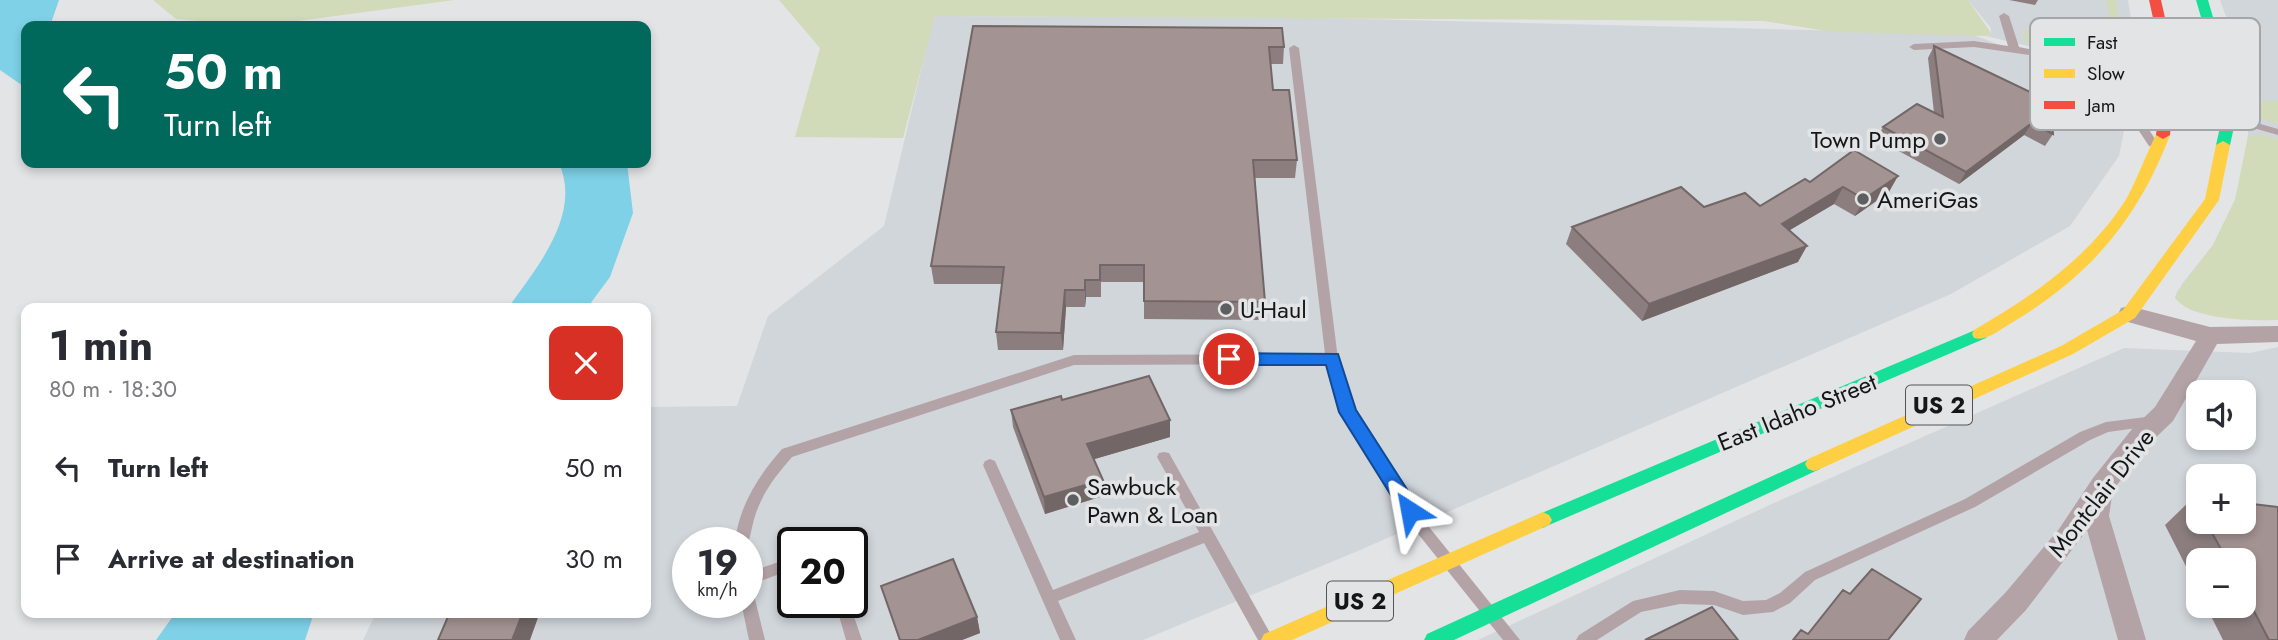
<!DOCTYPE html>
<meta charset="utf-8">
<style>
:root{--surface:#fff;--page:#f7f7f7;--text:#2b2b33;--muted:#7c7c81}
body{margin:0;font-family:Jost,sans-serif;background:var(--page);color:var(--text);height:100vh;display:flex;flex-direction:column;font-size:26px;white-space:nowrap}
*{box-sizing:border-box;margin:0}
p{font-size:23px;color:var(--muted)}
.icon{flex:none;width:38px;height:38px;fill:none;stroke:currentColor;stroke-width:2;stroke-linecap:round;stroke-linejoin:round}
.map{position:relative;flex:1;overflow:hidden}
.panel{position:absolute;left:21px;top:303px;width:630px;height:315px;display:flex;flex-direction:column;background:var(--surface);border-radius:14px;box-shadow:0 4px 10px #0003}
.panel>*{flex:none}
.guide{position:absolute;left:21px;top:21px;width:630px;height:147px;border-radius:14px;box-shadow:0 4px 10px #0003;background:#00695c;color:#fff;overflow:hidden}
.buttons{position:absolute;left:2186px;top:380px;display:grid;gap:14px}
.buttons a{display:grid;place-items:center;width:70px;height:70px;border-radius:14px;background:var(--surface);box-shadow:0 4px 10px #0003;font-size:35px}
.speed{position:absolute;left:672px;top:527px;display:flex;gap:14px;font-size:35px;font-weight:700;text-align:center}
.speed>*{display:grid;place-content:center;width:91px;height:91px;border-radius:50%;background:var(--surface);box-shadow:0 4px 10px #0003;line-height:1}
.speed small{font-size:18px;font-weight:400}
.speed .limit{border:4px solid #111;border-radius:10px;background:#fff;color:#111}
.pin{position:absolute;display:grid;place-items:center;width:60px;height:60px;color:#fff;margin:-30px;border:4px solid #fff;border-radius:50%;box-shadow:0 2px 7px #0007}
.me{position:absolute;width:77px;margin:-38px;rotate:326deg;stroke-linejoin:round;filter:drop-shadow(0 0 5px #0008)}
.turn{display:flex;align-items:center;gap:24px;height:147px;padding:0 28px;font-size:32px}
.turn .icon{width:91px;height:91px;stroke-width:2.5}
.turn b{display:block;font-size:49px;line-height:60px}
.round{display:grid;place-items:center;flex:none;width:74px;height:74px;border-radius:14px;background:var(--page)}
.head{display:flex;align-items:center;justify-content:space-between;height:119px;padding:0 28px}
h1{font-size:42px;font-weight:700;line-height:52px}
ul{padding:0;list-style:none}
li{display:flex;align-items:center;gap:21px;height:91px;padding:0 28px}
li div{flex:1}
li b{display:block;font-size:26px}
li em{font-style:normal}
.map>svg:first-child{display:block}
</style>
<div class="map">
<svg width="2278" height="640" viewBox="0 0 2278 640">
<rect width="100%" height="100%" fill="#e3e4e5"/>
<path fill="#d1d6db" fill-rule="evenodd" d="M1968 0H2128L2134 38 2122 53 2099 57 2066 55 1986 36 1991 33V28Z
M2220 0H2278V320L2236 318 2191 310 2175 298 2182 284 2213 245 2235 200 2247 152 2249 111 2244 67Z
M934 16 1323 18 1970 34 2042 60 2085 84 2125 126 2119 156 2070 226 1951 294 1353 553 1143 640H363L376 613 646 612V407L737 406 768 316 884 226ZM688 542H747V602H688ZM793 542H852V602H793Z
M2278 347V640H1478L1774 503 2124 348 2250 353ZM2198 392H2244V438H2198ZM2198 476H2244V522H2198ZM2198 560H2244V606H2198Z"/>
<path fill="#d1dab9" d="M153 0H454L261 26 176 19Z
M779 0H1968L1991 33 1986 36 1833 32 1764 21 935 16 903 138 795 137 820 48Z
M2106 0H2116L2122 36 2116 44 2093 51 2099 57C2076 57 2042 56 2025 41L2023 29 2032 31 2034 42 2086 51V47L2105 43 2114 37Z
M2254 101H2278V124L2262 119 2248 109Z
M2263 135 2278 139V320C2252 321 2191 320 2175 298L2177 292 2213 245 2235 200 2248 136Z"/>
<path fill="#7fd1e8" d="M0 0H59L50 26H26V88L0 70Z
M559 163H627L633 213 610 277 587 308H508C537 267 582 215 559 163Z
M176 612H314V613L305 640H156Z"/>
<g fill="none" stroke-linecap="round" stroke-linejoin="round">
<path fill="#b3a3a7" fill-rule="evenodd" d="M2004 13 2009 16 2019 47C2053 54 2108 67 2140 49 2146 45 2151 38 2156 33H2162V37C2136 67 2112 64 2075 62 2110 83 2138 109 2158 144L2157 146H2149C2127 110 2099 85 2063 63L2062 60 1974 47 1914 50 1909 47 1914 44 1974 41 2008 46 1999 16Z
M1294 45 1299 48 1338 359 1354 411 1376 449 1429 527 1520 640H1503L1419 535 1366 457 1341 412 1327 364 1074 365 792 457C777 474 763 492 756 513 752 524 751 536 747 546V542H735C739 506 758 476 782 449L1074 355 1325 354 1289 48Z
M2229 115 2278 129V135L2225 120V116Z
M2154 416 2159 417 2161 421 2159 425 2108 432 2090 440 1975 507 1815 580 1790 603 1773 612 1743 615 1714 605 1680 604 1641 612 1597 640H1576L1579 635 1633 601 1680 590 1714 591 1743 601 1766 600 1780 593 1805 572 1965 499 2080 432 2106 422Z
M1164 452 1169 453 1274 640H1258L1204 543 1058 601 1076 640H1060L983 465 985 461 990 459 995 461 1053 590 1199 532 1157 457 1159 453Z
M793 557V569L747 586V573Z
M747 589 752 590 754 595 765 640H749L741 602H747Z
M835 602H849L862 640H846Z"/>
<path fill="#b3a3a7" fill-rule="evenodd" d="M2129 306 2210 327 2278 326V342L2217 344 2173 421 2150 443 2113 490 2109 516 2146 640H2118L2087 530 2026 610 1997 640H1964L1968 631 2006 592 2059 529 2093 478 2132 429 2155 407 2196 341 2121 320 2118 314 2121 308Z"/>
<path fill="#16e098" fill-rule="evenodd" d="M2196 0H2208L2229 72 2237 114 2230 145 2223 149 2216 145 2223 114 2217 72Z
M1980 328 1988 334 1986 338 1549 525 1543 528 1537 525 1534 520 1537 515Z
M1814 457 1820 459 1823 464 1820 469 1454 640H1424L1427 634Z"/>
<path fill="#ffcf43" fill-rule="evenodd" d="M2163 131 2170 135C2138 219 2090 276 2013 322 2002 328 1987 342 1974 338L1972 334 1974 330C2033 296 2088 258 2125 201 2133 190 2154 135 2158 132 2159 131 2161 131 2163 131Z
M2223 141 2230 145 2219 200 2135 318 2073 354 1820 469 1814 471 1808 469 1805 464 1808 459 2061 346 2123 310 2205 199 2216 145Z
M1543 512 1549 515 1552 520 1549 525 1292 640H1261L1264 634Z"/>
<path fill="#f24e42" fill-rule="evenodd" d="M2149 0H2161C2172 45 2176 89 2170 135L2163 139 2156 135C2163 89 2160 45 2149 0Z"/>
</g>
<path fill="#8c7e7e" d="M2009 0H2038L2035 5Z
M973 26 1284 47 1283 64H1270L1273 90 1297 160 1295 178H1255L1265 302 1263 320 1144 319V282H1101V297H1086L1085 307H1066L1063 350H998L996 332 1002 284H934L931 266Z
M1934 46 2053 134 2045 146 2024 135 1959 184 1877 139 1883 127 1934 113 1928 58Z
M1810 182 1889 192 1855 216 1834 204 1790 230 1798 262 1642 321 1566 244 1572 227 1704 207 1760 206Z
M1062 400 1170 420V437L1094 459 1103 496 1045 514 1013 427 1011 410Z
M2193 498H2198V522H2244L2278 640H2223L2206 606H2244V560H2198V590L2165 525Z
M881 586 977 617 980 633 962 640H899Z"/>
<path fill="#726766" d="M2032 123 2024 135 1959 184 1966 172Z
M1898 176 1889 192 1855 216 1864 199Z
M1843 187 1834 204 1773 240 1782 224Z
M1807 246 1798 262 1642 321 1649 304Z
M1085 280 1086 297 1085 307Z
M1065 290 1066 307 1063 350 1061 333Z
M1170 420V437L1088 461 1087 444Z
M1103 480V496L1045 514 1044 497Z
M523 612H540L530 640H512Z
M977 617 980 633 962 640H918Z"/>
<path fill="#a39392" stroke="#726766" stroke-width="2" d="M973 26 1282 28 1284 47H1269L1273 90H1289L1297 160H1253L1265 302 1144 301V265H1100V280H1085V290H1065L1061 333 996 332 1004 267 931 266Z
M1934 46 2051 102 2053 134 2032 123 1966 172 1883 127 1917 104 1943 117Z
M1854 150 1898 176 1864 199 1843 187 1782 224 1807 246 1649 304 1572 227 1681 187 1704 207 1745 193 1760 206 1805 179 1810 182Z
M1149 376 1170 420 1087 444 1103 480 1044 497 1011 410 1061 396 1062 400Z
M2193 498H2198V506Z
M2244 503 2278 507V640H2269L2244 592V560H2227L2206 522H2244Z
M953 559 977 617 918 640H900L881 586Z
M1872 569 1921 599 1888 640H1793L1801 630 1808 634 1843 590 1850 594Z
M1712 607 1738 640H1645Z
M450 612H523L512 640H438Z"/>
<path fill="#1a73e8" stroke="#114b97" stroke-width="2" d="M1229 353 1338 354 1356 410 1417 505 1419 511 1417 516H1404L1339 412 1326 365H1229L1221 359Z"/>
<g fill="#5d5e5f" stroke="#e2e4e6" stroke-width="2.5">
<circle cx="1940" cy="139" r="7"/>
<circle cx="1863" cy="199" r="7"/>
<circle cx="1226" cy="309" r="7"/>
<circle cx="1073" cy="500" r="7"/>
</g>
<g text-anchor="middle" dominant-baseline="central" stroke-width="7" stroke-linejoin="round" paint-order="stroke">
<g fill="#e2e4e6" stroke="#525455" stroke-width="2">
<rect x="1906" y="385.5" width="66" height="39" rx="5"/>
<rect x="1327" y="581.5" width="66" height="39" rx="5"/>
</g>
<g font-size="23" font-weight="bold" fill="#151617">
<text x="1939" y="405">US 2</text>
<text x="1360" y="601">US 2</text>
</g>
<g font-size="24" fill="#151617" stroke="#e2e4e6" text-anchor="start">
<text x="1926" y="139" text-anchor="end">Town Pump</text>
<text x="1877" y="199">AmeriGas</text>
<text x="1240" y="309">U-Haul</text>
<text x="1087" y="486">Sawbuck<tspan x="1087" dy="28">Pawn &amp; Loan</tspan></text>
</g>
<g font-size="24" fill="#151617" stroke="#e2e4e6">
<text transform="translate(1797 412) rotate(-22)">East Idaho Street</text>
<text transform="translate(2101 493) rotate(-52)">Montclair Drive</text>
</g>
</g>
<rect x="2030" y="18" width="230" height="112" rx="10" fill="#e2e4e6" stroke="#a4a6a8" stroke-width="2"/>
<rect x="2044" y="38" width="31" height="8" fill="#16e098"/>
<rect x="2044" y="69" width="31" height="9" fill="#ffcf43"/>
<rect x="2044" y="101" width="31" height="8" fill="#f24e42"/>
<g font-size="19" fill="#151617">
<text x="2087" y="49">Fast</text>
<text x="2087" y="80">Slow</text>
<text x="2087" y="112">Jam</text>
</g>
</svg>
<div class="buttons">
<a><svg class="icon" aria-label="sound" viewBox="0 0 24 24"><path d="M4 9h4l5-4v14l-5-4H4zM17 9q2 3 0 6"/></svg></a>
<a>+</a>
<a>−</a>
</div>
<div class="speed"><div>19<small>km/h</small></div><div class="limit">20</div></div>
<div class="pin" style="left:1229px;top:359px;background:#d93025"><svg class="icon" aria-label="arrive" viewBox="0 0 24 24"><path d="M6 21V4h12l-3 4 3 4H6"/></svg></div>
<svg class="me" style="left:1410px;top:511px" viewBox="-20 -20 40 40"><path d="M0-17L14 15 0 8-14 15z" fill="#1a73e8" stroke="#fff" stroke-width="4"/></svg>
<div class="guide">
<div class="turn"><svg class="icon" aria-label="left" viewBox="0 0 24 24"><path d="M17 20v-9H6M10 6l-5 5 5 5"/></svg><div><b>50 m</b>Turn left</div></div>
</div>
<section class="panel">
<div class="head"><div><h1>1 min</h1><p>80 m · 18:30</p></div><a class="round" style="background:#d93025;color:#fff"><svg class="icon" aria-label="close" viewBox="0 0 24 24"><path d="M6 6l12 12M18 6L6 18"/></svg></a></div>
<ul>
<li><svg class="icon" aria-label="left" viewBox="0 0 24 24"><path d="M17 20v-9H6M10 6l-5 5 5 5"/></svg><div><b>Turn left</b></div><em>50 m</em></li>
<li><svg class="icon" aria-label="arrive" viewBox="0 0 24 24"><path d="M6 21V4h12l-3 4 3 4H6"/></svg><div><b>Arrive at destination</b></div><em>30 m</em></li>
</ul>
</section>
</div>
